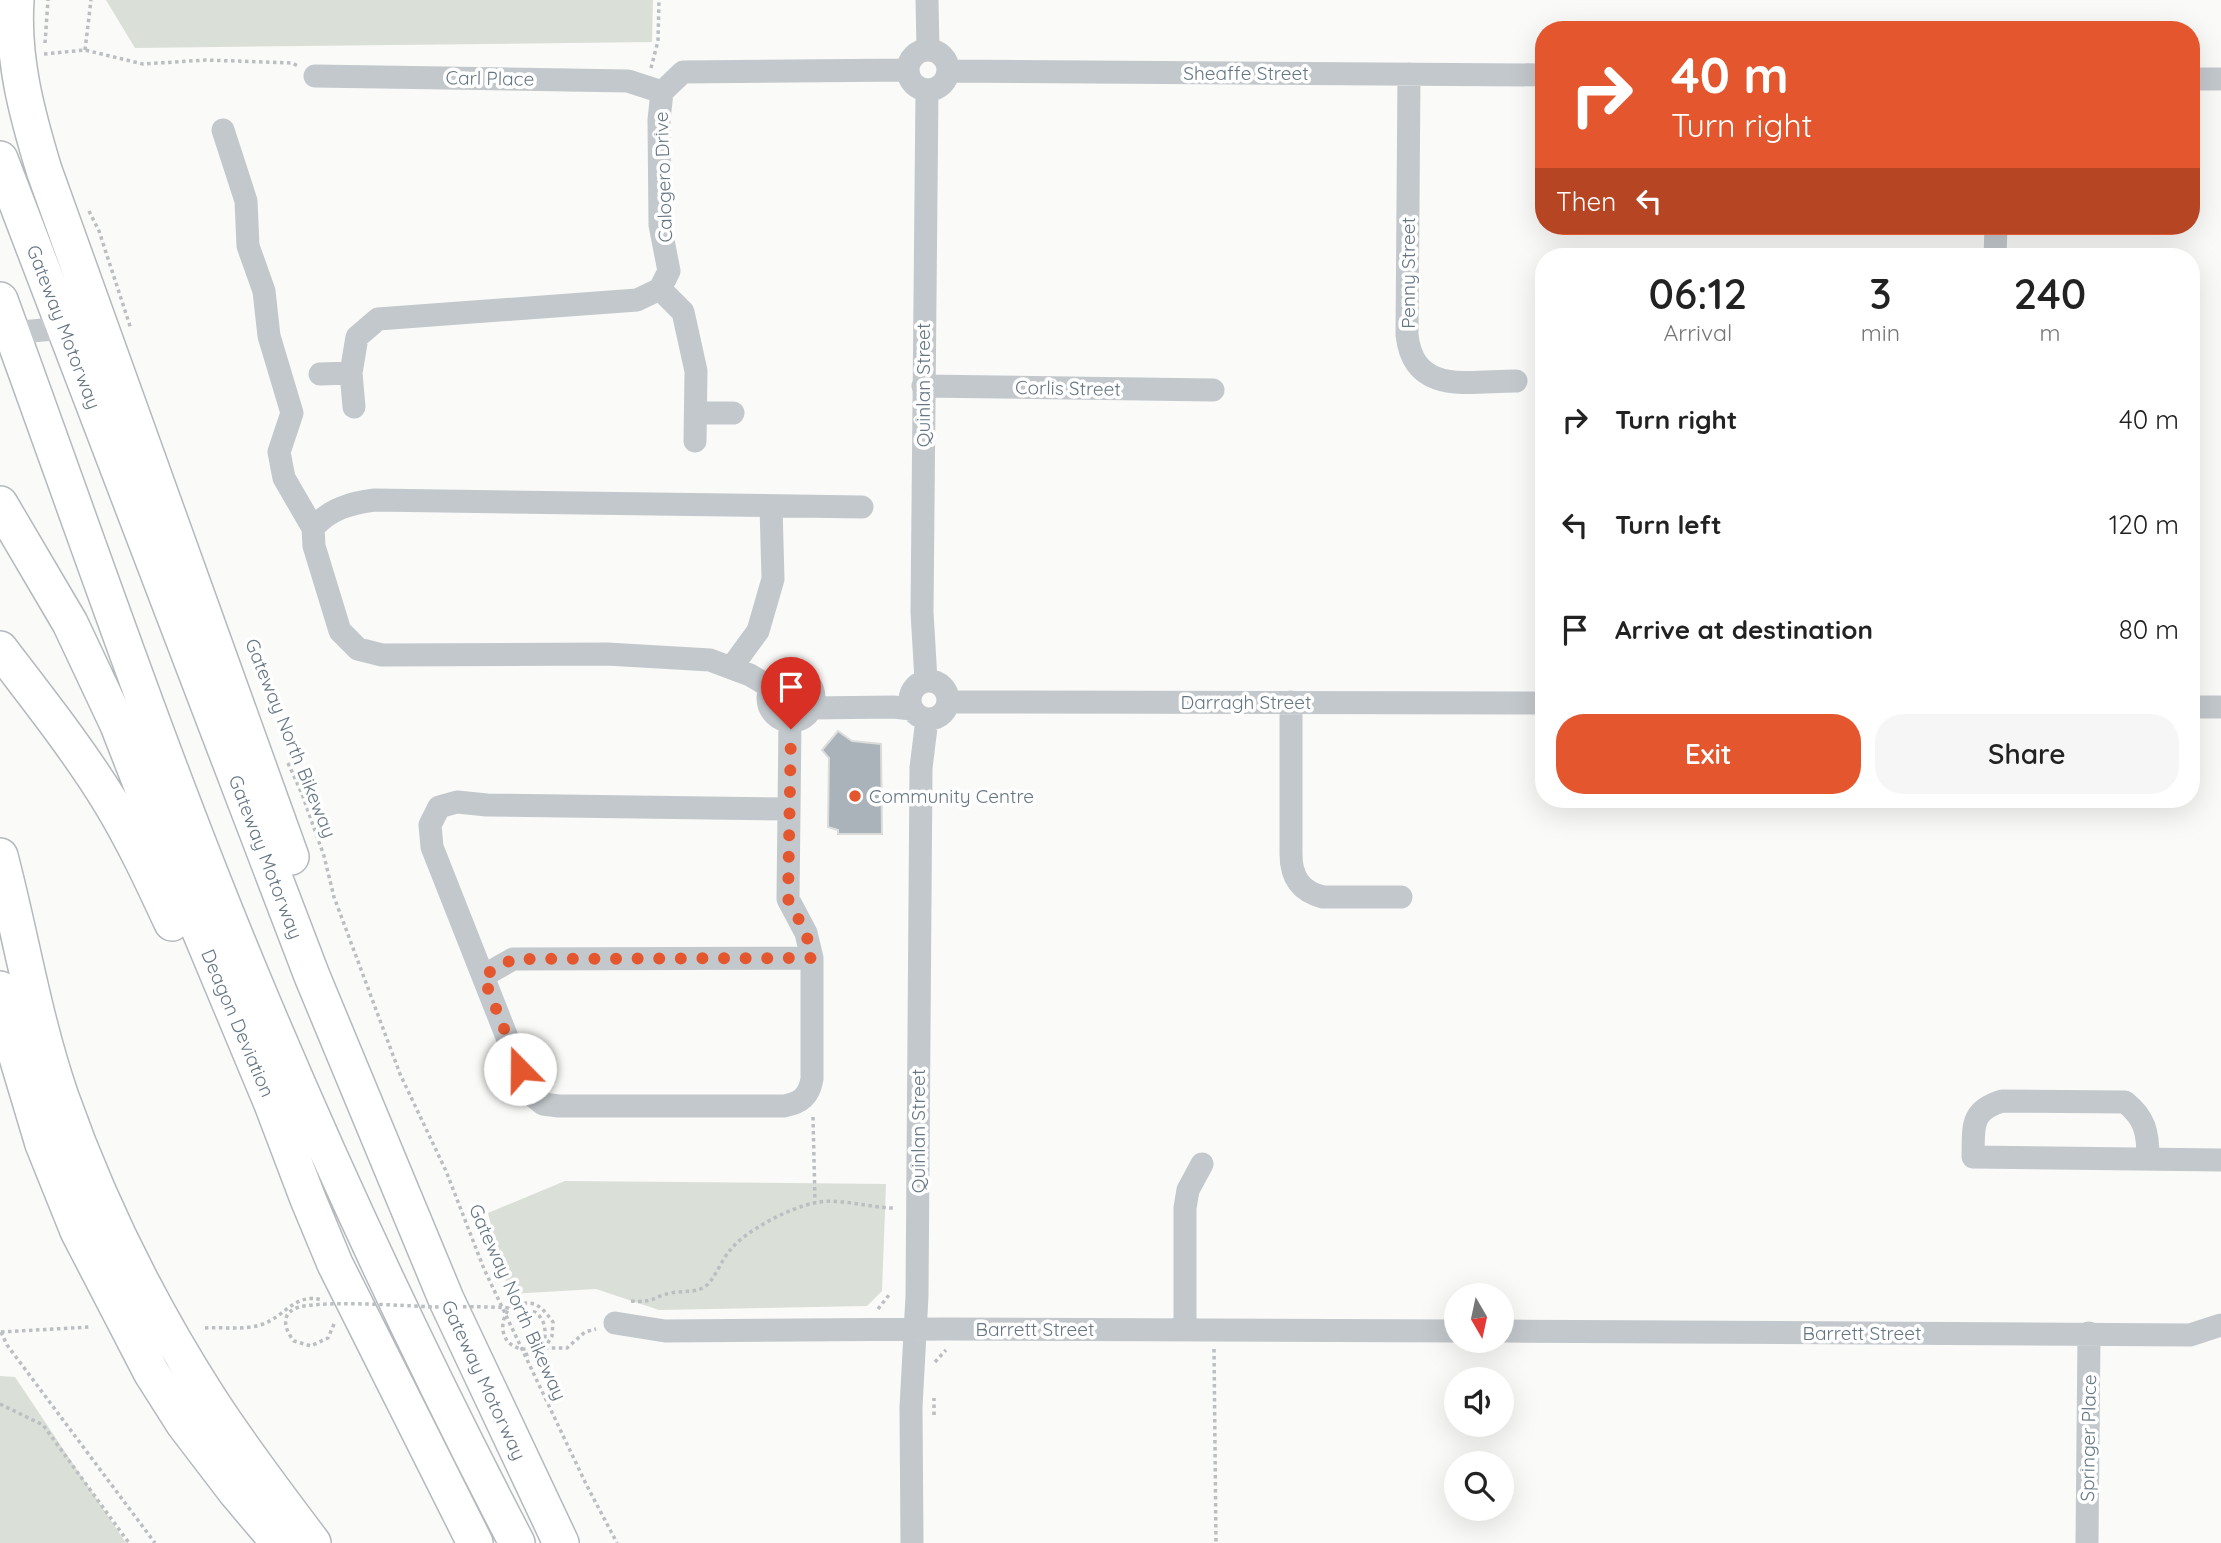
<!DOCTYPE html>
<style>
:root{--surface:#fff;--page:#f6f6f6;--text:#222;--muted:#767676;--accent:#e4572e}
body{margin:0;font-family:Quicksand,sans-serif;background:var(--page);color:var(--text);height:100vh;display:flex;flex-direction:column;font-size:26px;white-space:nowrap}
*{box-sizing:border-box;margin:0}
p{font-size:23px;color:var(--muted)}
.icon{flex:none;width:38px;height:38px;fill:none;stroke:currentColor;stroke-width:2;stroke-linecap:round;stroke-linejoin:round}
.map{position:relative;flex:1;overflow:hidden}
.drawer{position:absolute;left:1535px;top:248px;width:665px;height:560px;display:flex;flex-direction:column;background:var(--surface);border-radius:28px;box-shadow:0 7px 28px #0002}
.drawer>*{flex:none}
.hud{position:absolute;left:1535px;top:21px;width:665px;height:214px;border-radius:28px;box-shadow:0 7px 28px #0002;background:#e4572e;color:#fff;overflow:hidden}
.needle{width:46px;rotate:171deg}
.buttons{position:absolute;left:1444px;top:1283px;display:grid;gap:14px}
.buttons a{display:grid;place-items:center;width:70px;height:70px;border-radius:50%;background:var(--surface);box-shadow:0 7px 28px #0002;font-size:35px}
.pin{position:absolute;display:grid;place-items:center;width:60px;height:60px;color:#fff;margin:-72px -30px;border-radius:50% 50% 50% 0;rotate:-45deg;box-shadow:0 0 7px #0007}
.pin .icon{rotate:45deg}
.me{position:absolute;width:77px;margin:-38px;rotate:338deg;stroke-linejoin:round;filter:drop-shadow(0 0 5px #0008)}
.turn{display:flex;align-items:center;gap:24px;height:147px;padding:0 21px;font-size:32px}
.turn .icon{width:91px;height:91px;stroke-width:2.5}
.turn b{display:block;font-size:49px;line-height:60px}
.then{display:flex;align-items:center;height:66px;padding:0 21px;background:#0003;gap:14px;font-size:26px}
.eta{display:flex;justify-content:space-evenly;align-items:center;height:119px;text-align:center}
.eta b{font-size:42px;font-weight:600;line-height:49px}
.action{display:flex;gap:14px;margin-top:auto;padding:14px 21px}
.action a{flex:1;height:80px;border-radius:28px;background:var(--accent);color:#fff;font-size:28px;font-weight:600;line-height:80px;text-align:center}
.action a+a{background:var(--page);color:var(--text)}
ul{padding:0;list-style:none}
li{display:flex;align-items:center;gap:21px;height:105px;padding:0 21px}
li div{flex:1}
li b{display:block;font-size:26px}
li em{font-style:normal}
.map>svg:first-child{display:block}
</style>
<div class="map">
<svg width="2221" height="1543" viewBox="0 0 2221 1543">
<rect width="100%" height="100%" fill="#fafaf8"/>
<path fill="#dadfd7" d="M106 0H653L652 42 135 48Z
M565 1181 886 1184 882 1291 867 1306 659 1310 596 1289 509 1294 488 1213Z
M0 1376 15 1377 126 1543H0Z"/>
<path fill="#aab3b9" stroke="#dcdcda" stroke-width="2" d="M838 731 852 741 881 744 882 834H838V830L828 827 829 758 822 750Z"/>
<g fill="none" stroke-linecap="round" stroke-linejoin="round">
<defs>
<path id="highway" d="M16 0C12 59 27 114 44 170L291 857
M0 159 312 976 446 1299 561 1543
M0 300C83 527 160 756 253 979 333 1171 421 1359 517 1543
M0 504 70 623 118 725 176 874 272 1104 308 1199 335 1264 475 1543
M0 649C38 699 78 749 111 803 134 841 153 882 172 923
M0 856C21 936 34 1019 61 1097 98 1202 148 1303 208 1397 240 1447 277 1495 313 1543
M0 989 16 1054 43 1144 78 1231 151 1372 184 1424 236 1492 279 1543"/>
</defs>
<use href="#highway" stroke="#b4b9bd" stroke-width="38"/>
<path stroke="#bbbfc2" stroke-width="3.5" stroke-dasharray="3.5 3.5" stroke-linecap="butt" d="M45 43 48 0
M85 50 91 0
M44 54 85 50 143 64 206 60 292 63 298 66
M651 68 658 41 659 0
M89 211 99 231 131 329
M288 763 302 794 324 856 334 897 400 1074 446 1171 484 1269 586 1484 617 1543
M813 1117 815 1202
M631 1301C654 1303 652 1297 671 1293 684 1290 696 1294 707 1285 715 1278 722 1259 731 1249 747 1230 789 1208 814 1203 839 1197 868 1208 894 1208
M510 1307C533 1299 539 1303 553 1322L552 1336 545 1348
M878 1309 889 1295
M205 1328C223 1327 243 1330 260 1325 285 1318 293 1292 323 1300
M1 1332 7 1345 155 1543
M1 1332 90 1327
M1214 1349 1216 1543
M525 1355 545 1348H567L585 1332 596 1329
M935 1362 946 1350
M0 1404 43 1425 129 1543
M934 1415V1398"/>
<path stroke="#c3c8cc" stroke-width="23" d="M927 0 928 49
M908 70a20 20 0 1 1 40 0a20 20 0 1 1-40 0Z
M949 71 1544 75
M1409 74 1407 335C1414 396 1469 381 1516 381
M315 76 628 81 662 92
M2191 79H2221
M223 130 246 201 248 246 264 291 269 336 292 413 279 452 284 478 313 528
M1995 257 1996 226
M660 289 683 312 696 371 695 441
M12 333 63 328
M320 374 351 373
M923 386 1213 390
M354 407 351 373 357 337 378 319 637 300 660 289 669 271 660 225 659 120 662 92 683 72 908 70
M697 413H733
M731 668 758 631 773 579 771 506
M768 698a23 23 0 1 1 46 0a23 23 0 1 1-46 0Z
M926 680 922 612 927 90
M910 700a19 19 0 1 1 38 0a19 19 0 1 1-38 0Z
M770 687 750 675 710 660 607 654 382 655 358 649 340 631 314 546 313 528C330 509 350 503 375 500L862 507
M948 702 1544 703
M1291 702V854C1291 877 1300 891 1323 897H1401
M2191 707H2221
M812 708 893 707 912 709
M788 809 487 805 457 802 439 807 430 825 432 847 529 1093 543 1104 559 1106H784C801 1103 809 1096 812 1079V958L806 933 788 899 790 721
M483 976 513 959 812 958
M2148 1158C2148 1132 2145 1118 2125 1102L2002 1101C1969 1111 1974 1128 1973 1157L2221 1160
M615 1323 665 1331 947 1329 1456 1331
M1185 1330V1208L1188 1190 1202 1164
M1502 1331 2190 1335 2221 1325
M912 1543 911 1407 917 1296 921 768 927 719
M2087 1543 2089 1333"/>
<use href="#highway" stroke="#fff" stroke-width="35"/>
<path stroke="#bbbfc2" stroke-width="3.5" stroke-dasharray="3.5 3.5" stroke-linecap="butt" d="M334 1324 328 1338 311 1346 294 1341C286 1332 280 1316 294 1309 314 1299 407 1306 434 1307 452 1307 525 1305 536 1313 546 1320 546 1333 544 1343 515 1361 490 1335 510 1307"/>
</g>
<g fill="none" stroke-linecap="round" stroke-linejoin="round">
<path stroke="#e4572e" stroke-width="12" stroke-dasharray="0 21.6" d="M520 1069 483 976 513 959 812 958 806 933 788 899 791 729"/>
</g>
<circle fill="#e4572e" stroke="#fff" stroke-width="2.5" cx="855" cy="796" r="7"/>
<g text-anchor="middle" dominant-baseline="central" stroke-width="7" stroke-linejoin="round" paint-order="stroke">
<g font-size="19" fill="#657683" stroke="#fff">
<text x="1246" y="73">Sheaffe Street</text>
<text transform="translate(490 78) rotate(1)">Carl Place</text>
<text transform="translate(663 177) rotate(-92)">Calogero Drive</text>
<text transform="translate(1408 273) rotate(-90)">Penny Street</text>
<text transform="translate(64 327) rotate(69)">Gateway Motorway</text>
<text transform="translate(923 385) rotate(-90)">Quinlan Street</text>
<text transform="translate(1068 388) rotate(1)">Corlis Street</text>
<text x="1246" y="702">Darragh Street</text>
<text transform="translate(291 738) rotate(68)">Gateway North Bikeway</text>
<text transform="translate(266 857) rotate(69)">Gateway Motorway</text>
<text transform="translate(238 1023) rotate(67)">Deagon Deviation</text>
<text transform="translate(918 1131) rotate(-90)">Quinlan Street</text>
<text transform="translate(518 1302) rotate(66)">Gateway North Bikeway</text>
<text x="1035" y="1329">Barrett Street</text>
<text x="1862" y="1333">Barrett Street</text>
<text transform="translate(484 1380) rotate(65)">Gateway Motorway</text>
<text transform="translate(2088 1438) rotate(-89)">Springer Place</text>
</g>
<g font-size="19" fill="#657683" stroke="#fff" text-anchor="start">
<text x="869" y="796">Community Centre</text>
</g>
</g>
</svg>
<div class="buttons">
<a><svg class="needle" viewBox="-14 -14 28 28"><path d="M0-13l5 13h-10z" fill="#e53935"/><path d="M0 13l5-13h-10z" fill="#767676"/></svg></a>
<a><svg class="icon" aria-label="sound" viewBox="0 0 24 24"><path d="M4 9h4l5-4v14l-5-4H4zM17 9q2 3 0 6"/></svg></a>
<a><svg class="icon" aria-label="search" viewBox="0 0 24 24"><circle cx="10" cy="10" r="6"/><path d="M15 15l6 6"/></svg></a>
</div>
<div class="pin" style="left:791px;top:729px;background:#d93025"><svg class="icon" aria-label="arrive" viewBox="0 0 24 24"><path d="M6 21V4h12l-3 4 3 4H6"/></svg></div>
<svg class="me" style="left:520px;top:1069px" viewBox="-20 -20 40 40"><circle r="19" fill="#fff"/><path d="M0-13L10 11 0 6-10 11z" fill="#e4572e"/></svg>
<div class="hud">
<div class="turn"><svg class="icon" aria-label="right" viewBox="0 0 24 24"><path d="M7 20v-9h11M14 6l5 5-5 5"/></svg><div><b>40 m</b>Turn right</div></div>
<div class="then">Then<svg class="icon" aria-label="left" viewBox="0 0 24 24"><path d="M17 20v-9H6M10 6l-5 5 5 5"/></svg></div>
</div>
<section class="drawer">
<div class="eta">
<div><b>06:12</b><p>Arrival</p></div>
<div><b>3</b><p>min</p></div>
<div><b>240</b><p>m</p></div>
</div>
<ul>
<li><svg class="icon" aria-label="right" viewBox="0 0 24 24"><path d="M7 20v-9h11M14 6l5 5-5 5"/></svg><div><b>Turn right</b></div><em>40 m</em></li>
<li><svg class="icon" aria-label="left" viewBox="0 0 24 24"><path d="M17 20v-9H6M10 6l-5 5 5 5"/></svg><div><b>Turn left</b></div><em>120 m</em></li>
<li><svg class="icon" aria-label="arrive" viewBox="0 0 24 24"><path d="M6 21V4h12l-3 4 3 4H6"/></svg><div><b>Arrive at destination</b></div><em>80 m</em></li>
</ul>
<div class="action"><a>Exit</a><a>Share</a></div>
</section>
</div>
